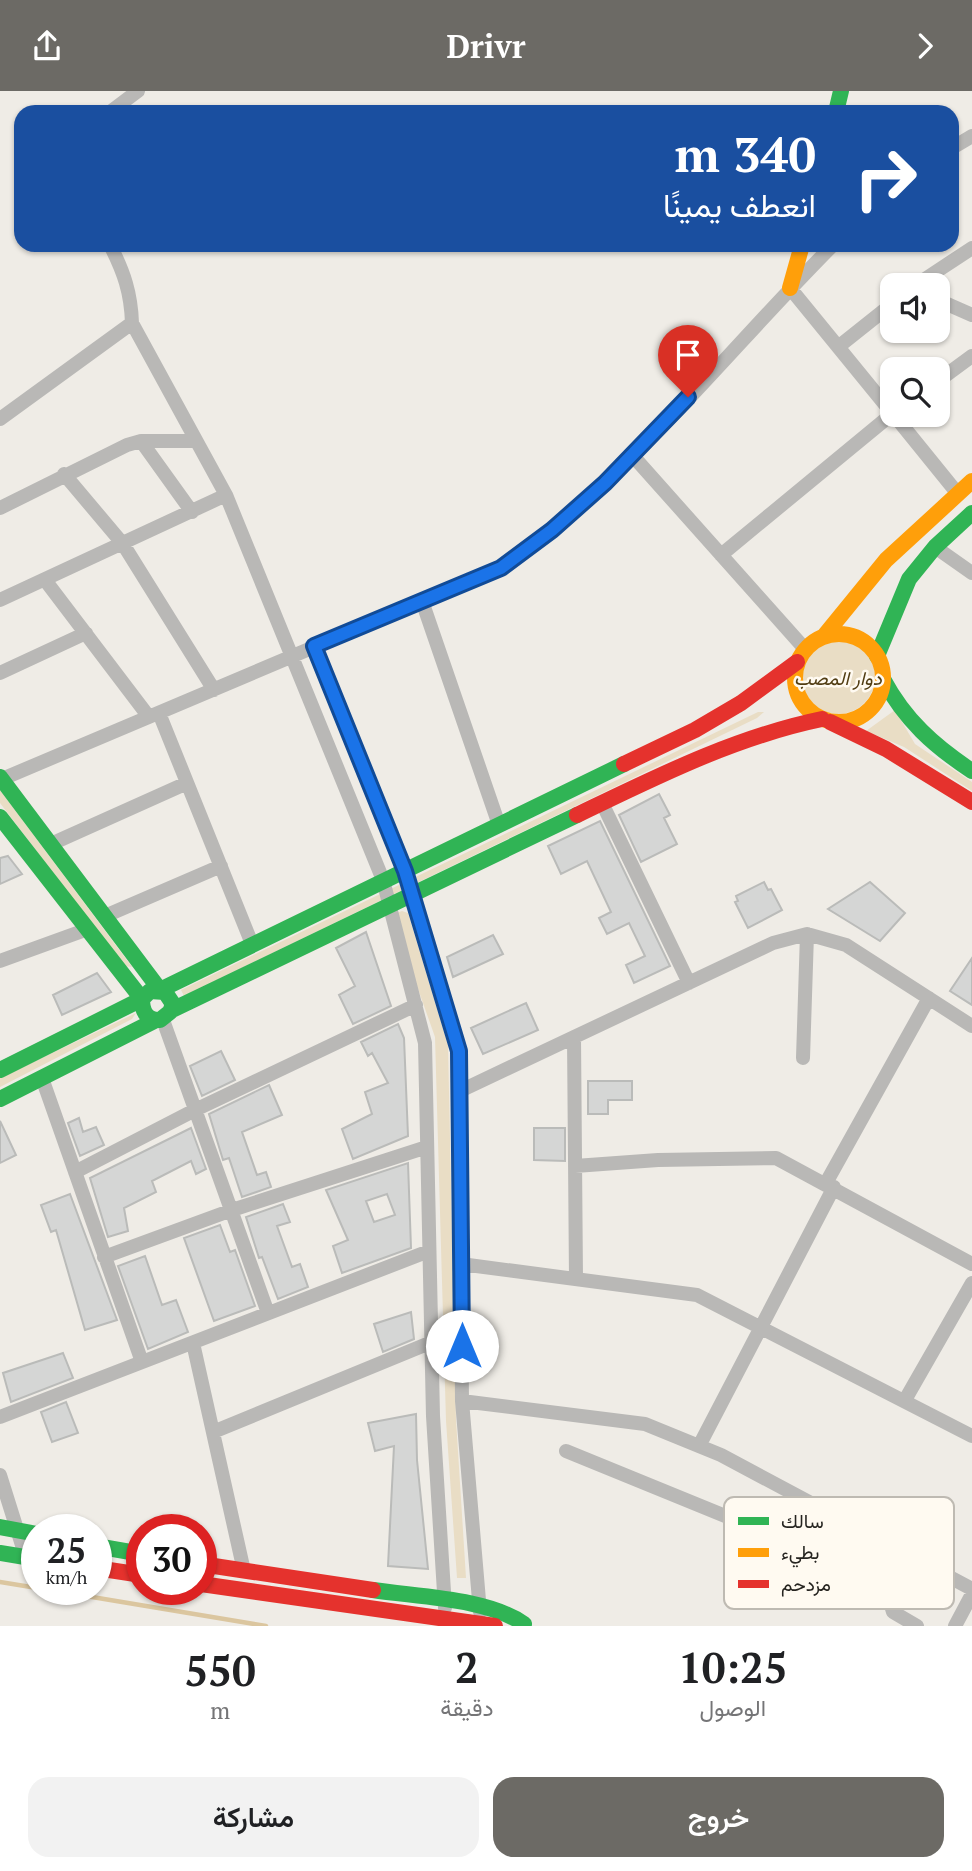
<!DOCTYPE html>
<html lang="ar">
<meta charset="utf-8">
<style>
:root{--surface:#fff;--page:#f2f2f2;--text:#202124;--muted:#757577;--accent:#6c6a65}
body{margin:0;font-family:"PT Serif",Vazirmatn,serif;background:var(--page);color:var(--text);direction:rtl;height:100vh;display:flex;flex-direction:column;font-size:26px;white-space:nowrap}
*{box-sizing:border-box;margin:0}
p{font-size:23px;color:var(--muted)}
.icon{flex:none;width:38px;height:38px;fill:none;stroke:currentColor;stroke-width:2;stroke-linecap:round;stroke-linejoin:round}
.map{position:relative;height:1535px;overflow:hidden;direction:ltr}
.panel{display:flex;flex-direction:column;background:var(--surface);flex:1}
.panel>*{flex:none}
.guide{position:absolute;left:14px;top:14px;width:945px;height:147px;border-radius:21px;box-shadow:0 2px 5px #0004;direction:rtl;background:#1a4fa0;color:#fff;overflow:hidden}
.controls{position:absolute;left:880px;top:182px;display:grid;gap:14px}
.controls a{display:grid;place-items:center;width:70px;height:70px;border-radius:14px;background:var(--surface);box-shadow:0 2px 5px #0004;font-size:35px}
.speed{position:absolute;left:21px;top:1423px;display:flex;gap:14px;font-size:35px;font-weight:700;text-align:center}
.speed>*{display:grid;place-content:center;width:91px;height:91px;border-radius:50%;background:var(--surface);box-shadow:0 2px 5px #0004;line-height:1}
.speed small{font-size:18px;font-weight:400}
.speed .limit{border:10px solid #d22;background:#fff;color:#111}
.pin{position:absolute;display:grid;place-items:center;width:60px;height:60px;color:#fff;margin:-72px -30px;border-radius:50% 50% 50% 0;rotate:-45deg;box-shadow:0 0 7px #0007}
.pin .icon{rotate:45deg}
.me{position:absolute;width:77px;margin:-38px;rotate:0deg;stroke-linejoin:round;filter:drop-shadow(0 0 5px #0008)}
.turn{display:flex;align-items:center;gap:24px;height:147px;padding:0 28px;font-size:32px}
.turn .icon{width:91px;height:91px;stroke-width:2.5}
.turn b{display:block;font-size:49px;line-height:60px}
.eta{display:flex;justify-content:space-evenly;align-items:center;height:119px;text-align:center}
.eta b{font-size:42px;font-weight:600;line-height:49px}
.cta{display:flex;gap:14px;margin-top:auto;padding:14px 28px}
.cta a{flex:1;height:80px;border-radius:21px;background:var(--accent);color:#fff;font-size:28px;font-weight:600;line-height:80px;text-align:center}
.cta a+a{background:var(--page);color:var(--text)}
header{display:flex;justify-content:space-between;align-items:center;height:91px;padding:0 28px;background:var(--accent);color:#fff;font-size:32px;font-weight:600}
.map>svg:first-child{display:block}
</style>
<header><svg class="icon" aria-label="forward" viewBox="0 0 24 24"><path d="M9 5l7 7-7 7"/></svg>Drivr<svg class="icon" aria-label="share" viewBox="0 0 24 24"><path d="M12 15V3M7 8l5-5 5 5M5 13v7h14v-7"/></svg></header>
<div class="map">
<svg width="972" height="1535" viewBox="0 0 972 1535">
<rect width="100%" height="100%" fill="#efece6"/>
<path fill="#e9ddc5" d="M801 586a37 37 0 1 1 74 0a37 37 0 1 1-74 0Z
M895 619 915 653 972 691V700L904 656 866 640Z
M758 621H764L757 627 184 905 181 899Z
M0 699 132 876 124 875 0 712Z
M402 820 408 822 448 954 456 1329 466 1487H457L446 1330 435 946 393 827 394 823Z
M136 922 132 928 0 996V987Z"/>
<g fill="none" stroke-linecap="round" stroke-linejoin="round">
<path stroke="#dbc69f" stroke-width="4.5" d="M0 1491 37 1497
M44 1498 266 1535"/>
</g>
<path fill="#d5d6d5" stroke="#babbb9" stroke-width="2" fill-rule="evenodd" d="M659 703 670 724 664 727 677 753 641 771 619 724Z
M600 730 670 875 634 892 626 874 645 865 629 832 607 843 599 827 611 821 587 770 561 783 548 755Z
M8 765 22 783 0 793V767Z
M764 791 768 799 771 798 782 819 748 837 735 811 738 810 736 805Z
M870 791 905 822 880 850 828 818Z
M366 841 391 915 353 933 339 904 355 895 336 857Z
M493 844 503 863 453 886 447 866Z
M972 867V914L950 900Z
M97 882 111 901 62 924 53 904Z
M526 912 538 939 483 963 471 937Z
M398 933 404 947 408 1045 353 1068 342 1038 372 1023 365 1001 388 992 372 962 368 965 361 951Z
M221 960 235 989 202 1005 190 975Z
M588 990H632V1009H608V1023H588Z
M269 994 282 1024 242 1041 257 1084 266 1081 271 1096 242 1106 229 1067 223 1069 209 1023Z
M79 1027 83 1041 96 1036 104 1054 80 1065 68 1032Z
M0 1030 16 1064 0 1072Z
M191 1037 206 1078 196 1083 191 1070 152 1090 156 1101 124 1117 128 1140 108 1146 90 1087Z
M534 1037H565V1070L534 1069Z
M408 1072 411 1157 342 1182 333 1155 348 1149 326 1099ZM387 1103 395 1124 374 1131 366 1110Z
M70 1103 117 1229 85 1239 56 1139 51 1141 41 1114Z
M283 1113 290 1131 277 1135 292 1176 300 1173 308 1196 278 1208 262 1166 259 1167 246 1126Z
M220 1134 230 1161 235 1159 255 1215 214 1230 184 1147Z
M145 1165 162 1214 176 1209 188 1241 148 1258 118 1175Z
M411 1221 414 1248 383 1261 374 1233Z
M63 1262 73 1287 11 1311 3 1282Z
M66 1311 78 1342 52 1351 41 1321Z
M416 1323 417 1369 428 1478 388 1475 394 1355 375 1360 368 1332Z"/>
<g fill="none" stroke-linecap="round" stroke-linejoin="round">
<path stroke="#b9b8b6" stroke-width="14" d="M110 21 138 0
M952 57 972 45
M110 154C124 181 131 202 132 232L226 404
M916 194 972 157
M790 197 892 322
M938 209 972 224
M838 256 892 213
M938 290 972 265
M894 324 958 403
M0 328 132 232
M141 350 192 421
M633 365 805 558
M64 383 123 453 214 599
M0 417 127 354 141 350H196
M935 456 972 482
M721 464 892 323
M45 489 149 626
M0 509 226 404 383 789 425 952 433 1325 445 1517
M422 510 499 734
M314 555 405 780 459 960 462 1310 480 1521
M0 582 86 542
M159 622 252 853
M2 688 501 477C537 450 572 423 604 392 684 319 756 231 833 154
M602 712 689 892
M51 753 187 692
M105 825 221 775
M0 870 88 838
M163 929 268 1222
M574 946 576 1188
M803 967 807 843
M42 987 142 1271
M460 1000 773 852 807 843 846 854 972 935
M575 1075 658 1069 776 1067 972 1173
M75 1081 195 1019 416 914
M826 1092 929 907
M104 1166 232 1119 427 1056
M461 1173 697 1204 972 1345
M193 1252 244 1480
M905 1309 972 1192
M462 1310 645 1333 721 1364 972 1498
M0 1326 429 1160
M213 1341 432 1251
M699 1355 834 1096
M566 1360 735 1429 807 1464 890 1511 893 1521 917 1535
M0 1384 26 1467
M955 1535 972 1503"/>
<path stroke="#30b455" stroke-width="16" d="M836 21 841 0
M877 565 909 488 935 456 972 422
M883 588C905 629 934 655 972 680
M0 686 160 899 624 673
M0 726 142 908C142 921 147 929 160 929L170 921 173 913 165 901 150 900 142 908 0 979
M172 919 577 724
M0 1008 154 930
M0 1436 37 1443
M96 1455 142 1463
M0 1462 37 1468
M373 1499C418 1506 487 1507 524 1533"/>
<path stroke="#ff9f0a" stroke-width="16" d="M790 197 802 154
M795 587a44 44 0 1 1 88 0a44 44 0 1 1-88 0Z
M824 545 886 469 972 390"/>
<path stroke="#e5322d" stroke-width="16" d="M830 631 886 658 972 711
M624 673 695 639 741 612 797 571
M577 724C656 686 735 646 822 628
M201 1473 373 1499
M96 1477 142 1484
M201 1493 495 1535"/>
</g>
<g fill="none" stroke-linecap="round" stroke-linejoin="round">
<defs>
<path id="route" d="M462 1255 459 960 405 780 314 555 501 477 552 439 605 392 688 306"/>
</defs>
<use href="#route" stroke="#114b97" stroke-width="18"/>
<use href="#route" stroke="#1a73e8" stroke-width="12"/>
</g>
<g text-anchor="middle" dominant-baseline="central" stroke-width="5" stroke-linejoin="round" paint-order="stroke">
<g font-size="19" font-style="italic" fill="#513d13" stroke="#fffaf1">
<text x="838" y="586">دوار المصب</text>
</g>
</g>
<rect x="724" y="1406" width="230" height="112" rx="10" fill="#fffaf1" stroke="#bebab2" stroke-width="2"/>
<rect x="738" y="1426" width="31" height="8" fill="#30b455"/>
<rect x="738" y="1457" width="31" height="9" fill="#ff9f0a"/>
<rect x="738" y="1489" width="31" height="8" fill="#e5322d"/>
<g font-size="19" fill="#262420">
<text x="781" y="1437">سالك</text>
<text x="781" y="1468">بطيء</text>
<text x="781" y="1500">مزدحم</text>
</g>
</svg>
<div class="controls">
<a><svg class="icon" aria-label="sound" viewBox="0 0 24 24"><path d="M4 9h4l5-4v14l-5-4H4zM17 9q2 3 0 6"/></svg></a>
<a><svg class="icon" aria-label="search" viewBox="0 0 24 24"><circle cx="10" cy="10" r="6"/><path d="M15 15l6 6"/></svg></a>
</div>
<div class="speed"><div>25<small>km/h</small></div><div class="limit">30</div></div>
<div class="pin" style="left:688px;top:306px;background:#d93025"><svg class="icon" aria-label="arrive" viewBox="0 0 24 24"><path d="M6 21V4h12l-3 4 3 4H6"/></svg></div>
<svg class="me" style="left:462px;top:1255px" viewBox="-20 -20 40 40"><circle r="19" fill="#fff"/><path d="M0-13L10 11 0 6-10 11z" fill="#1a73e8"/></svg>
<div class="guide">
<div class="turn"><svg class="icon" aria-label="right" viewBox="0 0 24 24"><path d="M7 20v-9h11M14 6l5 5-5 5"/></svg><div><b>340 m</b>انعطف يمينًا</div></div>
</div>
</div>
<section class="panel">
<div class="eta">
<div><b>10:25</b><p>الوصول</p></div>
<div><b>2</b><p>دقيقة</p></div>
<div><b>550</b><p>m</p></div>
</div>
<div class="cta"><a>خروج</a><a>مشاركة</a></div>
</section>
